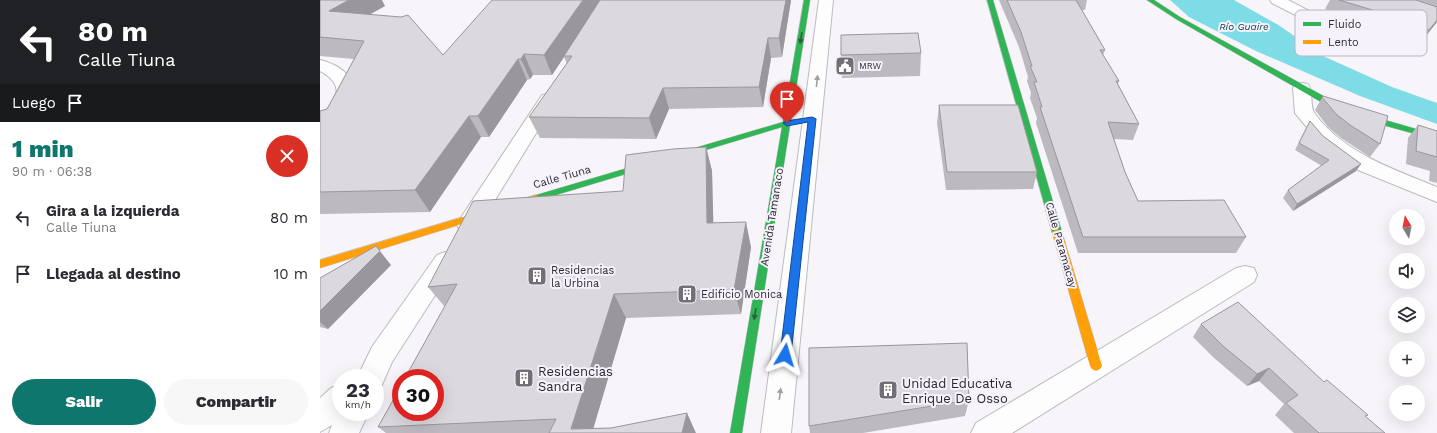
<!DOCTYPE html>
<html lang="es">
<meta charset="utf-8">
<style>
:root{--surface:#fff;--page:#f7f7f7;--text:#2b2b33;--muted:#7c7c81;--accent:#0f766e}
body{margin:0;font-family:"Work Sans",sans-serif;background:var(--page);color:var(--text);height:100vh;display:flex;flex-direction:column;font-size:15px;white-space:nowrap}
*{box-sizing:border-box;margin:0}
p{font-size:13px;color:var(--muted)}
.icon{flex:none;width:22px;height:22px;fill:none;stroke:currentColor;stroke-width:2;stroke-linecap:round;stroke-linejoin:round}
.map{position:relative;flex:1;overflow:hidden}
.details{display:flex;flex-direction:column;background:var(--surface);width:320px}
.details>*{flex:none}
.guide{background:#202124;color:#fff;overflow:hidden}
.needle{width:26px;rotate:350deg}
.tools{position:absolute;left:1069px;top:209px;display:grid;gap:8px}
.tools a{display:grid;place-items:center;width:36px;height:36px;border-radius:50%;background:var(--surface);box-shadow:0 4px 16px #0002;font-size:20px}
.speed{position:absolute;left:12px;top:369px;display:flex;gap:8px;font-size:20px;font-weight:700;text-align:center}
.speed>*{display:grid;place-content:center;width:52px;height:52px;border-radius:50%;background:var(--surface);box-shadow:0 4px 16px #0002;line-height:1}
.speed small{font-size:10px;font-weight:400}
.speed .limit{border:6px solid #d22;background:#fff;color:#111}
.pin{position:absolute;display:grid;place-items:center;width:34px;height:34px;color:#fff;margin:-41px -17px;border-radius:50% 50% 50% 0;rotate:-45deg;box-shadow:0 0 4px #0007}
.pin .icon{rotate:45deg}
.me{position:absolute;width:44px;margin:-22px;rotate:7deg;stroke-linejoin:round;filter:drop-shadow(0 0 3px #0008)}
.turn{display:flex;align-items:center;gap:14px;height:84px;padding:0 12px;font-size:18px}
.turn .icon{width:52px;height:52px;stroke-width:2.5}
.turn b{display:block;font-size:28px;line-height:34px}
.then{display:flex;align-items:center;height:38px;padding:0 12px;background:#0003;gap:8px;font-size:15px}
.round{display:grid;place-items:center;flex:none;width:42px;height:42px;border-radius:21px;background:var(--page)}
.summary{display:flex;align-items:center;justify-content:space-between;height:68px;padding:0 12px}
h1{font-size:24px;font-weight:800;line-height:30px;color:var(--accent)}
.button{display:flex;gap:8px;margin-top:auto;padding:8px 12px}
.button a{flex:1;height:46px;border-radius:24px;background:var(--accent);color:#fff;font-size:16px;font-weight:800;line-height:46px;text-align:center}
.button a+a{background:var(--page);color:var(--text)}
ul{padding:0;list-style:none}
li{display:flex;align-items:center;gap:12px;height:56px;padding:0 12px}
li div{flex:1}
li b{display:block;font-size:15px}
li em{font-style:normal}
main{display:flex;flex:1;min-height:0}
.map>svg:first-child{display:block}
</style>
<main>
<section class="details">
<div class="guide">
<div class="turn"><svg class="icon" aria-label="left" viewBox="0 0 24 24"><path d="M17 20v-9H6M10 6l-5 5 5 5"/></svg><div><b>80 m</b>Calle Tiuna</div></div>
<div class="then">Luego<svg class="icon" aria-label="arrive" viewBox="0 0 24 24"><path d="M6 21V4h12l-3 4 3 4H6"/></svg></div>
</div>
<div class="summary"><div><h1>1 min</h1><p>90 m · 06:38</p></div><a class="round" style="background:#d93025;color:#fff"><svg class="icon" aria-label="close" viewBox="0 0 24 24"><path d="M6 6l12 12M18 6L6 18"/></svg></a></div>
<ul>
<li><svg class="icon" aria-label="left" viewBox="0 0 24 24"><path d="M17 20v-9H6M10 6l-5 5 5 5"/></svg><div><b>Gira a la izquierda</b><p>Calle Tiuna</p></div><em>80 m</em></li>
<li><svg class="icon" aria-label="arrive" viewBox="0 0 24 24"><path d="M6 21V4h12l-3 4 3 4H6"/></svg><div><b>Llegada al destino</b></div><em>10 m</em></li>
</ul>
<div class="button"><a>Salir</a><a>Compartir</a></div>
</section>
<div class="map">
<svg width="1117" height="433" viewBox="0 0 1117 433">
<rect width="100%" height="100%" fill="#f7f4fa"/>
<path fill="#7edce6" d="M850 0H914L960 26 1003 56 1072 87 1117 103V124L1040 96 936 51 869 17Z"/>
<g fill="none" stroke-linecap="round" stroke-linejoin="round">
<defs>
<path id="street" d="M499 0H513L471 433H441Z
M950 0H968L1001 17 1004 20 1001 23 996 25 991 23 952 3Z
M0 60C29 67 45 88 23 115 17 122 9 128 0 131V116C19 101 25 84 0 71Z
M982 83 988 84C994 93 989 106 995 114 1024 153 1073 169 1117 187V202L1038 170 999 142 975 113 973 88 976 84Z
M228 94 234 95 237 99 156 231 148 233 140 231 137 225 140 219 222 95Z
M125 252 133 255 137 261 72 362 61 387 55 389V378H37L52 347 117 255Z
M925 266 934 268 937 275 934 282 692 433H651L656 423 916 268Z
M21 384V412H49L39 433H9L12 425 0 432V398L11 388Z"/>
<path id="fast" d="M484 0H490L471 120 493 117 497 119 493 121 470 125 422 433H410L462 127 216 201 212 198 213 196 463 122Z
M667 0H673L742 232 740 234 737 235 732 232Z
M827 0H834L860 17 1007 98 1065 120 1117 135V140L1059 124 1001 102 856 19Z"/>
<path id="slow" d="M216 195 220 198 219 200 0 268V260Z
M737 229 742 232 782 366 780 369 776 371 772 369 770 366 732 232Z"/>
</defs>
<use href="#street" stroke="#bdbac0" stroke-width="2"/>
<use href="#fast" stroke="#bdbac0" stroke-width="1"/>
<use href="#slow" stroke="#bdbac0" stroke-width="1"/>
<use href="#street" fill="#fefdfe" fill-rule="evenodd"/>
<use href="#fast" fill="#30b455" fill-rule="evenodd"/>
<use href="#slow" fill="#ff9f0a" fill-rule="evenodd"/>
</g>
<path fill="#bcbabf" d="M0 0 65 6 50 14 123 55 471 0 462 57 451 58 443 107 349 109 336 139 220 138 209 117 247 64 244 57 232 75H213L210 79 207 80 169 137H161L110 212 0 214V111L7 109 34 59 0 56Z
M679 0H767L765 10H762L785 50 783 55 799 81 798 84 819 124 813 140 794 139 805 172 818 201 926 237 916 253H758L716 123 717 118 710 98 711 93 707 81 708 77 699 47Z
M1010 0H1117V22L1101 42 1057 28 1058 26 1005 9Z
M601 53 600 76 522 78 521 55Z
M1003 96 1060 144 1050 157 1021 138 1008 127 995 110Z
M619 105 717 172 713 189 626 190 617 123Z
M990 121 1003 136 1041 164 1036 171 973 211 963 198 968 190 1002 166 975 150 986 128Z
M1098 125 1117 131V183L1109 181 1110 171 1086 164 1088 138Z
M386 147 392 171 393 223 431 247 421 314 306 318 273 428 376 433H66L58 427 125 307 108 287 303 191Z
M71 265 8 329 0 327V278Z
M881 324 1004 382 1065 433H974L955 415 964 404 939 381 927 386 894 358 873 337Z
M649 400 645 416 543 433H490L489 426Z"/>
<path fill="#99979b" d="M29 0H62L65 6 22 30 9 11Z
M263 0H282L244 56V57L232 75 224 55Z
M466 0H471L462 57 459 38Z
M1117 20V22L1101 42 1109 30Z
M448 38 451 58 443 107 439 87Z
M204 54 213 75 210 79 201 59Z
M198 59 207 80 169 137 158 116Z
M343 88 349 109 336 139 329 118Z
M149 116 161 137 110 212 95 190Z
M386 147 392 171 394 248 387 223Z
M1041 164 1036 171 973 211 977 204Z
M426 222 431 247 421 314 414 290Z
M56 246 71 265 8 329 0 322V311Z
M294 294 306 318 272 433 251 429Z
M949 368 939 381 927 386 937 374Z
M367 413 376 433H362Z"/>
<path fill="#dbd8de" stroke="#99979b" d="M0 0H29L9 11 81 17 88 15 123 55 172 0H263L224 55 204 54 201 59H198L158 116H149L95 190 0 192V111L7 109 44 41 0 37Z
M280 0H466L459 38H448L439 87 343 88 329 118 209 117 252 56H244Z
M687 0H756L785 50H780L799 81H796L819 124 788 122 805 172 818 201 904 200 926 237H763L720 107H722L714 82H717L710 66H712L701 32Z
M1019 0H1096L1117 7V20L1109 30 1064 17 1066 14Z
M598 33 601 53 521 55V35Z
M1003 96 1068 116 1060 144 1030 125 1016 114 1002 97Z
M619 105H698L717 172H627Z
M990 121 1003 136 1041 164 977 204 968 190 1009 160 979 143Z
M1098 125 1117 131V157L1096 151Z
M386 147 387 223 426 222 414 290 294 294 251 429 291 428 367 413 362 433H229L236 419 58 427 81 386V412H115V378H85L137 284 108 287 153 201 303 191 306 155 353 149Z
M56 246 60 251 0 311V278Z
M918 302 1004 382 1007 380 1048 415 1045 416 1065 433H999L966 403 978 395 949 368 937 374 903 346 881 324Z
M647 343 649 400 489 426V348Z"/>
<defs><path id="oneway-solid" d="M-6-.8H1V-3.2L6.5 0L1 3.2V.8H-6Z"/></defs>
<g fill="#2d613e">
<use href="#oneway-solid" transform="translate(481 38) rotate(99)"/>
<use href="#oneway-solid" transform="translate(435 314) rotate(99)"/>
</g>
<g fill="#9f9ea1">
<use href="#oneway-solid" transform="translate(497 81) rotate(-84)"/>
<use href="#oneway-solid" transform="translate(460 394) rotate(-83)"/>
</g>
<path fill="#1a73e8" stroke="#114b97" d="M492 117 496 119 471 355 469 358 465 359 461 358 460 355 488 122 467 126 463 123 467 121Z"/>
<defs>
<symbol id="civic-square" viewBox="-11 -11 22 22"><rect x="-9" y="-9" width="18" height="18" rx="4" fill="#727076" stroke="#f6f2fc"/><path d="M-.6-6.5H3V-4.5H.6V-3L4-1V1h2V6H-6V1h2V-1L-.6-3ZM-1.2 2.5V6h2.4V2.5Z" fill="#fff"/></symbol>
<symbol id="building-square" viewBox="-11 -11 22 22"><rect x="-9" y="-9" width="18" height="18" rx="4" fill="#727076" stroke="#f6f2fc"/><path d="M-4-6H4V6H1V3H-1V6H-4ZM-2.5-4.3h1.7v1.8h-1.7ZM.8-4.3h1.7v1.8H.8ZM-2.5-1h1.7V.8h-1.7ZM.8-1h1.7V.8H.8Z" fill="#fff"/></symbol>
</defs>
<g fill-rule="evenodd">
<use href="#civic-square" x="514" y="55" width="22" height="22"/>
<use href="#building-square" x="206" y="265" width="22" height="22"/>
<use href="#building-square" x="356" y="283" width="22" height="22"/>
<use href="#building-square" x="193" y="367" width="22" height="22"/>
<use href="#building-square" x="557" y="379" width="22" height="22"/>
</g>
<g text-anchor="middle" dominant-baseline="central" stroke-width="4" stroke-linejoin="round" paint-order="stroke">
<g font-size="9" fill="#2b292f" stroke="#f6f2fc" text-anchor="start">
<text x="539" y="66">MRW</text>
</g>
<g font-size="10" font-style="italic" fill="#08474b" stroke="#f6f2fc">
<text x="924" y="26">Río Guaire</text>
</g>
<g font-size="11" fill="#2b292f" stroke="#f6f2fc">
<text transform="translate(242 177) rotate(-16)">Calle Tiuna</text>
<text transform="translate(452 217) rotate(-81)">Avenida Tamanaco</text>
<text transform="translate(741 245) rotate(74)">Calle Paramacay</text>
</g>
<g font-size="11" fill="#2b292f" stroke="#f6f2fc" text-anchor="start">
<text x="231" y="270">Residencias<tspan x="231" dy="13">la Urbina</tspan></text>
<text x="381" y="294">Edificio Monica</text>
</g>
<g font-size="13" fill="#2b292f" stroke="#f6f2fc" text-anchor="start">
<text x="218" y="371">Residencias<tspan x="218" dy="15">Sandra</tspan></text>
<text x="582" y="383">Unidad Educativa<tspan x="582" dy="15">Enrique De Osso</tspan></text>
</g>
</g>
<rect x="975" y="10" width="132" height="46" rx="6" fill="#f6f2fc" stroke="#b9b6be" stroke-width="1"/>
<rect x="983" y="22" width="18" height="4" fill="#30b455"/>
<rect x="983" y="40" width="18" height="4" fill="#ff9f0a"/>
<g font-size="11" fill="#2b292f">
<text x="1008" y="28">Fluido</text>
<text x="1008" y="46">Lento</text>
</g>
</svg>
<div class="tools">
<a><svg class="needle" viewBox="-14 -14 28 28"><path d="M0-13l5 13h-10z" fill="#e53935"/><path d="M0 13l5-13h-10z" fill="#7c7c81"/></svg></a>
<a><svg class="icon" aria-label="sound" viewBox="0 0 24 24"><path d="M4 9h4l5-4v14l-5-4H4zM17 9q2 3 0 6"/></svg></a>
<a><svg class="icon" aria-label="layers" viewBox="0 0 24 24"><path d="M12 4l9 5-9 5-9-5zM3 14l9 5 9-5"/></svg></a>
<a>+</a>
<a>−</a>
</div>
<div class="speed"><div>23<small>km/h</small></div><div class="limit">30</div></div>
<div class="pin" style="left:467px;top:123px;background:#d93025"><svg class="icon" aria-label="arrive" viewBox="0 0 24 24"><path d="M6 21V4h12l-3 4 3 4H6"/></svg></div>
<svg class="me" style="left:465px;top:355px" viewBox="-20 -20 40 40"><path d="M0-17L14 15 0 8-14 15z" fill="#1a73e8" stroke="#fff" stroke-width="4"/></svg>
</div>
</main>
